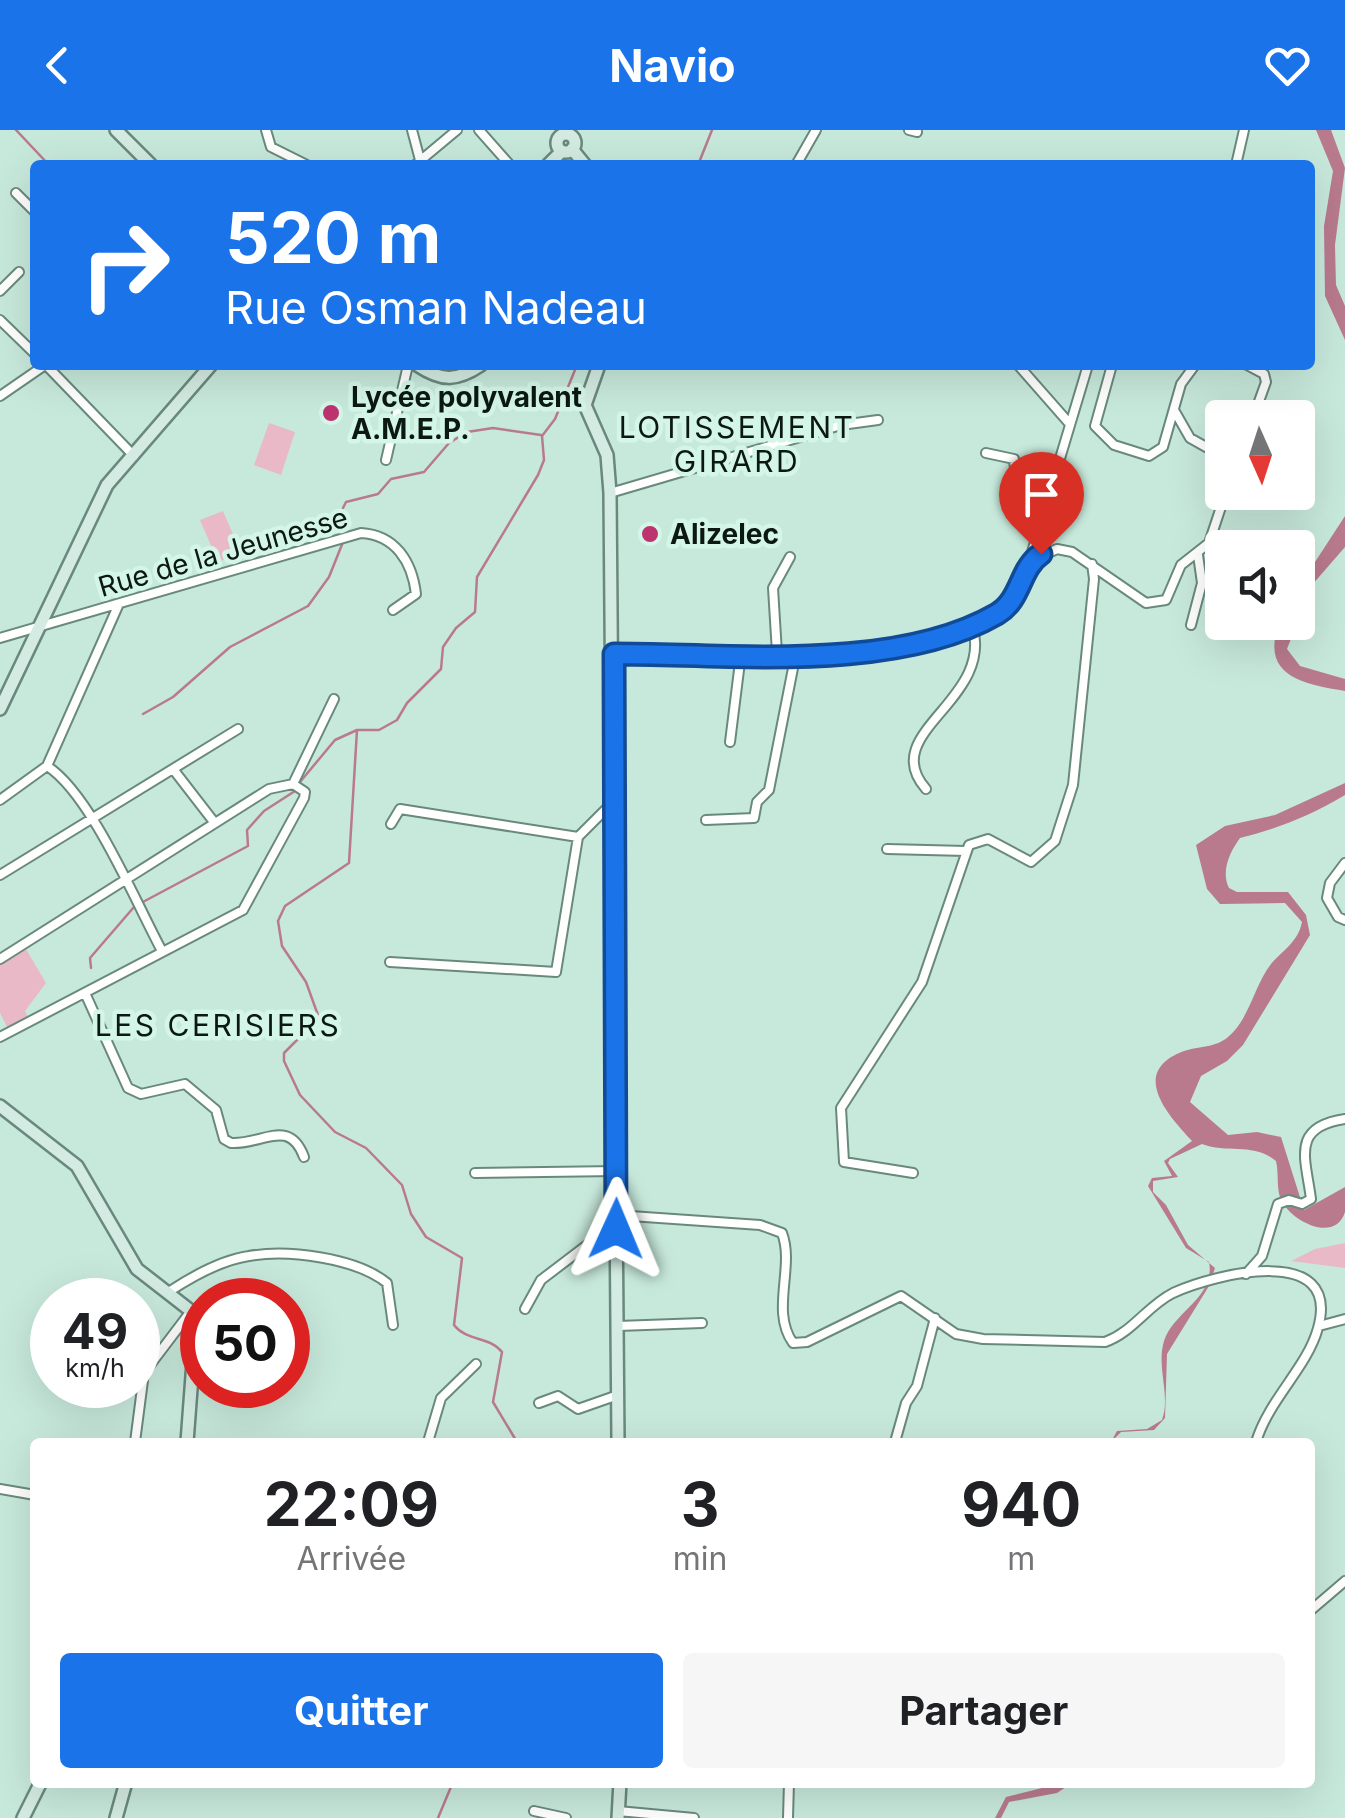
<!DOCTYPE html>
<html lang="fr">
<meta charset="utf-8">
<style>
:root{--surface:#fff;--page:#f6f6f6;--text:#202124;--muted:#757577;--accent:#1a73e8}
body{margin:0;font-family:Inter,sans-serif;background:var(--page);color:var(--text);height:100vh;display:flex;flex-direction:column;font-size:38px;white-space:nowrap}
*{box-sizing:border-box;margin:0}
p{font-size:32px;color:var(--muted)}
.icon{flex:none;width:55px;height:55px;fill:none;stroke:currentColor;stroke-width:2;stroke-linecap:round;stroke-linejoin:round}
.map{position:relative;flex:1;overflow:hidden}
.details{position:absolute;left:30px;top:1308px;width:1285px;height:350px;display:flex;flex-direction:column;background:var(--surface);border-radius:10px;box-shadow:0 10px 40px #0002}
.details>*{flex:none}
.top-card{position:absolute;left:30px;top:30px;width:1285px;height:210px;border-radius:10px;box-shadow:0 10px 40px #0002;background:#1a73e8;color:#fff;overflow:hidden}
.needle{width:65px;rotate:177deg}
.buttons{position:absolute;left:1205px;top:270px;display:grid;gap:20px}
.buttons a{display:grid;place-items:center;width:110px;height:110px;border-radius:10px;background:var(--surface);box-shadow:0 10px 40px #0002;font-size:50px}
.speed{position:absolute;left:30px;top:1148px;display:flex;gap:20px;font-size:50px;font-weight:700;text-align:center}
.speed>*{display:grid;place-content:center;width:130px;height:130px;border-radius:50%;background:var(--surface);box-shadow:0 10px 40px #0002;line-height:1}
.speed small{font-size:25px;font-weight:400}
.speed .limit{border:15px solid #d22;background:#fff;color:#111}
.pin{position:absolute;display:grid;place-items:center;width:85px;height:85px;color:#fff;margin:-102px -42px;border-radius:50% 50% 50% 0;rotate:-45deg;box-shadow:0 0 10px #0007}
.pin .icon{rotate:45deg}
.me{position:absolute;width:110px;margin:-55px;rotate:1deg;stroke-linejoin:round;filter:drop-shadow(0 0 8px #0008)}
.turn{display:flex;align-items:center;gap:35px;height:210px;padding:0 30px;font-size:45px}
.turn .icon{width:130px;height:130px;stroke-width:2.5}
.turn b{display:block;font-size:70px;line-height:85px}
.eta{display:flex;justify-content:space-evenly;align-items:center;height:170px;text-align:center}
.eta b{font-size:60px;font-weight:700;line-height:70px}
.cta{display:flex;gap:20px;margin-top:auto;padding:20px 30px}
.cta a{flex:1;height:115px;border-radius:10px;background:var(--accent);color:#fff;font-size:40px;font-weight:700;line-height:115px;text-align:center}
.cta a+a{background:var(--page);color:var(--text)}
header{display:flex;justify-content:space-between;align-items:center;height:130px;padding:0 30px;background:var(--accent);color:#fff;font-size:45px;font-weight:700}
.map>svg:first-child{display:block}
</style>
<header><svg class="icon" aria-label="back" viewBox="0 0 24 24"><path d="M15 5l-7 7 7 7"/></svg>Navio<svg class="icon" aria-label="heart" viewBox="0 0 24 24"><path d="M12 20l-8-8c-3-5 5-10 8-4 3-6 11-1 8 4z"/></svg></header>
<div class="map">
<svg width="1345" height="1688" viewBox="0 0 1345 1688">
<rect width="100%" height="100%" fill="#c7e9db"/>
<path fill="#e9b9c8" d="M269 293 295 302 281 345 254 335Z
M223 381 241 423 218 432 200 390Z
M23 814 46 853 25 881 28 887 7 897 0 883V829Z
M1345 1113V1138L1291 1131 1315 1119Z"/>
<path fill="#b97a8e" d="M1316 0H1331L1345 38 1335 115 1336 155 1345 176V210L1325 166 1324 96 1333 41Z
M1345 386V417L1312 455 1287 519 1300 536 1345 549V561C1302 554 1260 546 1279 493L1298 492 1300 455Z
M1345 653V665C1312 685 1277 699 1240 708 1229 723 1221 742 1229 758L1237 762H1288L1306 785 1310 805 1243 915 1227 931 1201 946 1190 972 1228 1005 1257 1002 1281 1007 1304 1080 1345 1057C1345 1064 1345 1075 1345 1082 1335 1114 1291 1091 1281 1070 1276 1058 1279 1043 1276 1031 1253 1012 1228 1024 1202 1014L1170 1029 1168 1033 1178 1047 1153 1051V1062L1166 1075 1188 1115 1215 1138 1209 1156 1167 1224 1165 1288 1154 1300 1121 1302 1111 1312 1117 1301 1147 1299 1162 1290C1171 1265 1156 1237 1164 1211 1173 1182 1216 1167 1209 1132L1186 1118 1148 1056 1152 1048 1172 1046 1164 1031 1192 1011C1170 987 1127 942 1184 921 1199 916 1215 918 1228 907 1249 890 1254 856 1271 834 1284 819 1298 812 1302 792L1285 773 1220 774 1207 759 1196 715 1225 696 1275 685Z
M1062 1653H1072L1057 1663 1009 1672 1001 1688H995L1006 1667Z"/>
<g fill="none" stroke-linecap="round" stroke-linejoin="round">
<path stroke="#b97a8e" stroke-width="2.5" d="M16 0 49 35
M698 35 712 0
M339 386 346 372 378 364 391 349 424 342 449 313 467 302 493 298 541 305
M143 584 173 567 230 517 308 476 329 447 343 412
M300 652 335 610 357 600
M141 773 248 716 247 700 264 681 295 661
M91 838 90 828 134 777
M517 1312 493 1272 502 1222C490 1206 467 1212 454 1195L462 1128 426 1107 411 1084 402 1055 366 1018 335 1002 300 965 284 931V923L319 888 306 852 282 816 278 791 285 776 349 733 357 600H379L397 590 407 573 441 539 443 517 456 498 475 482 477 447 538 345 544 330 542 306 555 289 577 235
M438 1688 453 1652"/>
<defs>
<path id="street" d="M266 0 271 17 307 35
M412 0 420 30
M479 0 510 35
M909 0 917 2
M415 35 457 0
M796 35 816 0
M1236 35 1244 0
M16 63 35 82
M0 161 19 142
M0 190 35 224
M46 235 134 326
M1018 235 1069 293
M1112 235 1095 296 1114 315 1149 326 1163 317 1181 254 1195 235
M1247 235 1264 244 1266 252 1253 288
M0 266 45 235
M1174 280 1190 308 1222 326
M986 323 1014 329 1020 394
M386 330 408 235
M610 363 841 295 878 290
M1029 432 1088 235
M1191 495 1202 453 1198 425
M0 508 361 403C395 405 412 431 416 464L393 480
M777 523 773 458 790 427
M614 524 889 522C921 515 993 495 1013 469 1022 458 1025 445 1029 432L1057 419 1072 422 1146 473 1166 470 1181 435 1209 413 1226 362
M730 612 741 524
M47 636C91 664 136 773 162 821
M47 636 118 476
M173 639 214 692
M293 654 334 569
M926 659C876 602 996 571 972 494
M0 670 47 636
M706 690 754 688 757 672 769 660 796 523
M391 694 400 679 578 707
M887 719 966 721
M1345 733 1330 753 1327 768 1338 787 1345 790
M0 745 238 599
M0 829 269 659 293 654
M390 832 556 842 578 707 612 673
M85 863 128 958 141 964 185 954 216 980 224 1009 231 1013C262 1015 289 987 304 1027
M0 907 243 780 304 668 305 662 293 654
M475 1043 617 1041
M913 1043 844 1032 841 978 922 852 969 715 988 709 1031 732 1055 711 1073 655 1094 449 1092 434
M616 1085 760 1095 782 1103C795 1137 770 1181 793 1213L807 1212 901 1166 956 1204 983 1209 1105 1212C1133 1202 1147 1176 1173 1163 1214 1144 1342 1112 1318 1198 1307 1238 1269 1269 1256 1312
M1246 1144 1262 1126 1278 1074 1289 1070 1302 1074 1311 1069C1306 1029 1290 997 1345 989
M170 1161C193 1146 221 1130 249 1126 288 1119 356 1128 387 1153L393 1195
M525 1179 541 1150 616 1093
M618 1196 702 1193
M1319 1196 1345 1189
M106 1255 114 1263 131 1255
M539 1273 558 1266 578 1279 618 1265
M135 1312 144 1243 191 1181
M428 1312 441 1268 476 1234
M895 1312 906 1273 917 1256 935 1188
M0 1359 35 1365
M1310 1481 1345 1451
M534 1681 566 1688
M618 1681 694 1688
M788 1688 789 1652"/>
<path id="secondary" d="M116 0 151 35
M557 13a9 9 0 1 1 18 0a9 9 0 1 1-18 0Z
M572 19 585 35
M548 35 562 21
M417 235C441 251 456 252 481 235
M599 235 585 275 607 325 610 363 618 1312
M0 579 107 355 211 235
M0 976 77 1036 137 1139 191 1181 195 1206 187 1312
M23 1688 41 1652
M116 1688 126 1652
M618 1688 620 1652"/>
</defs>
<use href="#street" stroke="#6a897d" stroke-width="12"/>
<use href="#secondary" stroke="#6a897d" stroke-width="16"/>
<use href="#street" stroke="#fff" stroke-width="8"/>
<use href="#secondary" stroke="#d3ebe2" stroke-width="11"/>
</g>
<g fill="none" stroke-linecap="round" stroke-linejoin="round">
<defs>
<path id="route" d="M616 1099 614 524C729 524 895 543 997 484 1022 469 1019 439 1041 424"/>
</defs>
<use href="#route" stroke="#114b97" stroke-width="25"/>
<use href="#route" stroke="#1a73e8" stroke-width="18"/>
</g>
<g fill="#bd336f" stroke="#d4f6e8" stroke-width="4">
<circle cx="331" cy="283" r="10"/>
<circle cx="650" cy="404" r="10"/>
</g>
<g text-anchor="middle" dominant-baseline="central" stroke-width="9" stroke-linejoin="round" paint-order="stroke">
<g font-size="28" font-weight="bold" fill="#0c1813" stroke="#d4f6e8" text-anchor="start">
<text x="351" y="267">Lycée polyvalent<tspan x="351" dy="32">A.M.E.P.</tspan></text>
<text x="670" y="404">Alizelec</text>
</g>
<g font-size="28" fill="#0c1813" stroke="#d4f6e8">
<text transform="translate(223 422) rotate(-16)">Rue de la Jeunesse</text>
</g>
<g font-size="30" letter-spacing="2.5" fill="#0c1813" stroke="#d4f6e8">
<text x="737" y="297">LOTISSEMENT<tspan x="737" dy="34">GIRARD</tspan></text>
<text x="218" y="895">LES CERISIERS</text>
</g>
</g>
</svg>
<div class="buttons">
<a><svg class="needle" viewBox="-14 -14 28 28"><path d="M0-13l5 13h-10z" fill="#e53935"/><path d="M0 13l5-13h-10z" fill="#757577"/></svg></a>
<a><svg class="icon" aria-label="sound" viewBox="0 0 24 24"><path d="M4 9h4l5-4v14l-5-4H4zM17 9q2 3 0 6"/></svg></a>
</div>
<div class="speed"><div>49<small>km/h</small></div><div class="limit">50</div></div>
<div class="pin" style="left:1041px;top:424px;background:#d93025"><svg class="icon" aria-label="arrive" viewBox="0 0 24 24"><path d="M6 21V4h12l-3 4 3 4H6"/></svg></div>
<svg class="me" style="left:616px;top:1099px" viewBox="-20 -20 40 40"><path d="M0-17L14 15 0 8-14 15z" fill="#1a73e8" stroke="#fff" stroke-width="4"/></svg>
<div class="top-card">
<div class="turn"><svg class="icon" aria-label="right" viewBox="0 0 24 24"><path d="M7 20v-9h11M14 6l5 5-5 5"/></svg><div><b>520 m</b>Rue Osman Nadeau</div></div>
</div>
<section class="details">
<div class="eta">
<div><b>22:09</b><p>Arrivée</p></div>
<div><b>3</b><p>min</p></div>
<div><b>940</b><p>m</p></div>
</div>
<div class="cta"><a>Quitter</a><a>Partager</a></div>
</section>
</div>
